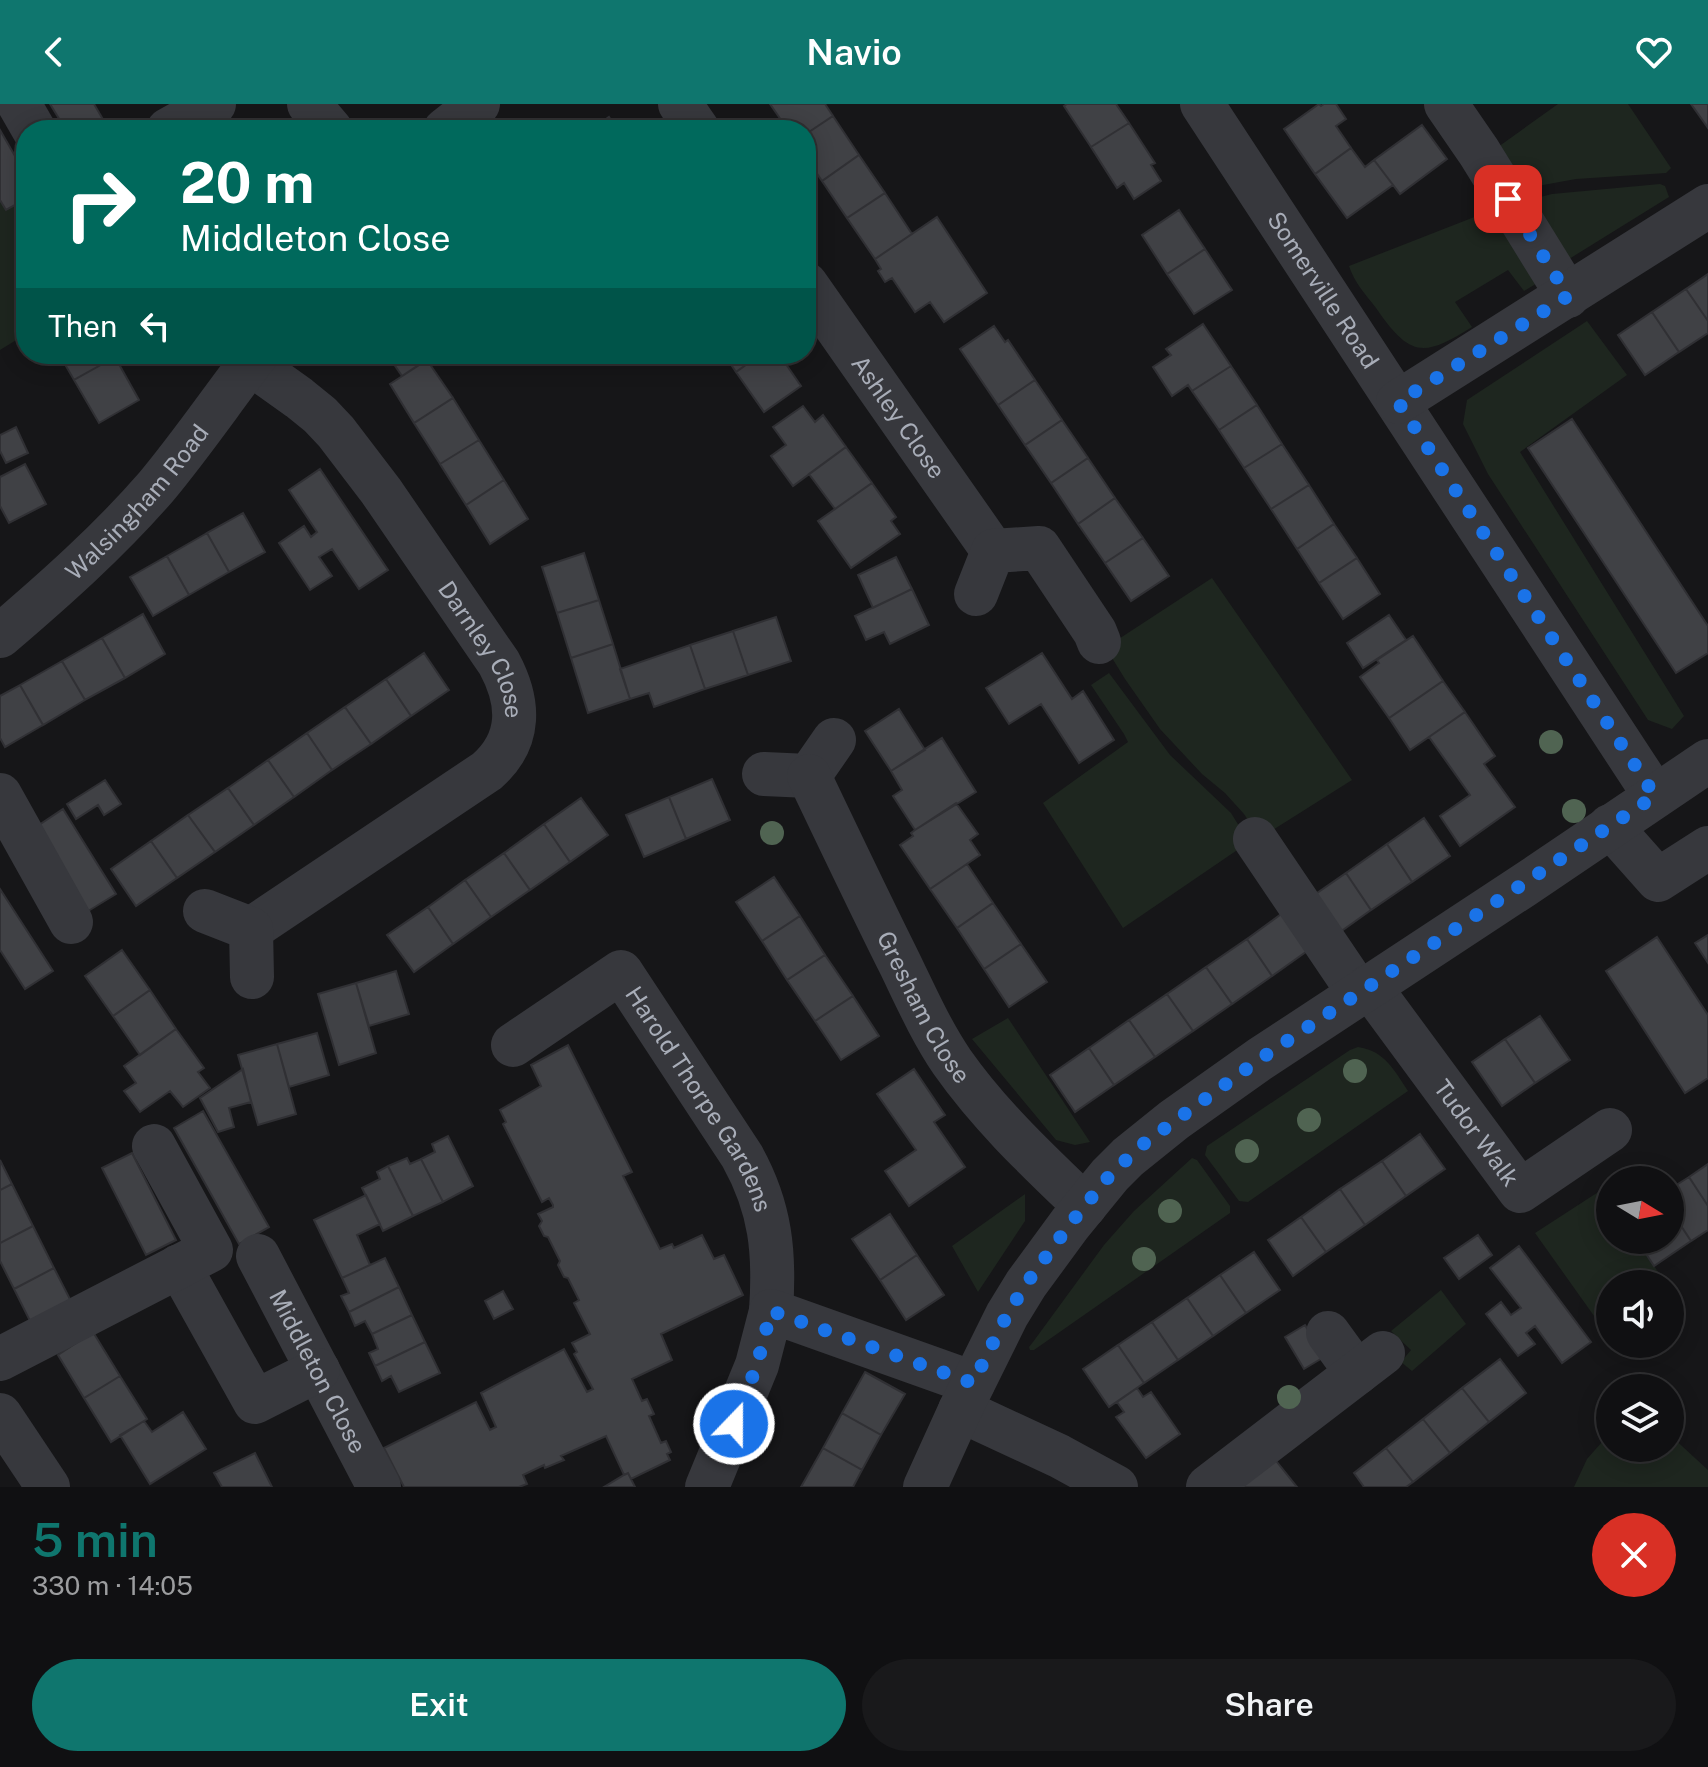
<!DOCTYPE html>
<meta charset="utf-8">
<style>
:root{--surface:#101012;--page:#19191b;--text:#f1f3f6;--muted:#9c9d9f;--line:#303032;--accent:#0f766e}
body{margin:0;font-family:"Public Sans",sans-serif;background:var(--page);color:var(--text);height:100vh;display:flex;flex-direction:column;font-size:30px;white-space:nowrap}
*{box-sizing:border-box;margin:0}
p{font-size:26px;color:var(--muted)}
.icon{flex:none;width:44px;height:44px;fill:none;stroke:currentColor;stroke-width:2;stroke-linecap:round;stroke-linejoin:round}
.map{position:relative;height:1383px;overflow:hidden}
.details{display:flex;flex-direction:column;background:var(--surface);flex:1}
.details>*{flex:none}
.top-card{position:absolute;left:16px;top:16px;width:800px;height:244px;border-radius:32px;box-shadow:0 4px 20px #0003,0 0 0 2px var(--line);background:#00695c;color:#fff;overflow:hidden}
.needle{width:52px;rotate:100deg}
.fabs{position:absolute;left:1596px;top:1062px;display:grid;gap:16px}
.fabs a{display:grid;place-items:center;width:88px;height:88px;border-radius:50%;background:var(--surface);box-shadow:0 4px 20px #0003,0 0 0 2px var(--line);font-size:40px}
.pin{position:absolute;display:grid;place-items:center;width:68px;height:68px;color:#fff;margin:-34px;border-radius:16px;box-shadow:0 4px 12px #0006}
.me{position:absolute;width:88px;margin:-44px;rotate:22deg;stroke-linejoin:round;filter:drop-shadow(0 0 6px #0008)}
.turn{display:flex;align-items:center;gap:28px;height:168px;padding:0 32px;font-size:36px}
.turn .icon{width:104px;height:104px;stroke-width:2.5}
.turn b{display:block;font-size:56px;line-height:68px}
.then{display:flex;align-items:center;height:76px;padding:0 32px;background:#0003;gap:16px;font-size:30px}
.round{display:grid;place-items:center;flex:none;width:84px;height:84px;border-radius:42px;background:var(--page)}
.headline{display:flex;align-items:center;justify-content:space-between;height:136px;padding:0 32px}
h1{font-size:48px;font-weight:600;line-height:60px;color:var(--accent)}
.action{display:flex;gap:16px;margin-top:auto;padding:16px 32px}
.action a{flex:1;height:92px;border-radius:48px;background:var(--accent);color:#fff;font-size:32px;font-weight:600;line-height:92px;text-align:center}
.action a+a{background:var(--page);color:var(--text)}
header{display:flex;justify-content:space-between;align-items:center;height:104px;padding:0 32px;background:var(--accent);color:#fff;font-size:36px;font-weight:600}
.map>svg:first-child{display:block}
</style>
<header><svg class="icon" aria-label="back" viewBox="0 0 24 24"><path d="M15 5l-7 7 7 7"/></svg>Navio<svg class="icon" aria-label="heart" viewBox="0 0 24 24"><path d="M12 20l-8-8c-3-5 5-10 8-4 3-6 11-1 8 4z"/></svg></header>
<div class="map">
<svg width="1708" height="1383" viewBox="0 0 1708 1383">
<rect width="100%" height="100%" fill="#161618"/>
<path fill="#1e261f" d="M1558 0H1628L1671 64 1666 69 1576 75 1516 86 1491 48Z
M1660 80 1665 82 1669 93 1561 160 1533 95 1552 90Z
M26 95V230L0 246V96L6 106Z
M1500 103 1539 178 1524 187 1508 166 1455 198 1472 223C1423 254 1410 253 1376 204 1366 191 1354 178 1349 162Z
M1587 217 1627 271 1520 348 1684 612 1672 625 1648 616 1488 370 1463 320 1467 296Z
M1212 474 1352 676 1260 734 1244 710 1225 689 1202 670 1160 625 1125 575 1109 549 1108 542Z
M1109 569 1170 651 1231 709 1249 738 1123 824 1043 699 1128 638 1124 630 1091 581Z
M1008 914 1090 1038 1075 1041 1056 1036 972 935Z
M1358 943C1385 947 1394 966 1408 987L1248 1098 1239 1097 1205 1051 1207 1042 1350 946Z
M1192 1054 1197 1056 1230 1102V1109L1034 1246H1030L1029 1243 1033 1238 1104 1141 1134 1107Z
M1606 1083 1610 1088V1136H1637L1666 1180H1610L1609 1233 1535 1129Z
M1025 1090V1117L978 1188 952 1142Z
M1441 1186 1466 1220 1412 1267 1401 1258 1411 1246 1391 1227Z
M1610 1329V1344H1670V1331L1708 1366V1383H1574L1587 1355Z"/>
<path fill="#404145" stroke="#303034" stroke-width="2" d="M50 0H94L108 24 105 26H66Z
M770 0H825L833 12 806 30V26H788Z
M1067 0H1116L1129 19 1091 43 1064 2Z
M1319 0 1321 2 1324 0H1336L1346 15 1336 22 1351 44 1315 70 1284 25Z
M1691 0H1708V24Z
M833 12 859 51 822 77 806 53V30Z
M609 13 618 26H590Z
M1129 19 1155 59 1151 61 1161 77 1134 95 1124 79 1117 84 1091 43Z
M1422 21 1447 55 1400 90 1374 56Z
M0 26 26 71V95L6 106 0 96Z
M1351 44 1365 63 1374 56 1393 81 1347 114 1315 70Z
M859 51 885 89 847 114 822 77Z
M885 89 912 130 875 155 847 114Z
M1179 106 1205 145 1167 170 1142 131Z
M937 113 987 189 944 218 930 198 915 208 892 174 885 178 878 167 881 165 875 155Z
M1205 145 1232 186 1194 210 1167 170Z
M1708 170V217L1686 185Z
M1686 185 1708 217V229L1679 248 1652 208Z
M1652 208 1679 248 1645 271 1618 231Z
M1203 220 1231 262 1192 287 1188 281 1172 292 1153 263 1171 251 1166 245Z
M994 222 1005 238 1008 236 1035 276 998 301 960 245Z
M59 250H113L115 253 74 276Z
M387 250H417L423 258 402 272Z
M724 250H761L736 268Z
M761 250H779L801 282 764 308 736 268Z
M115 253 139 296 99 319 74 276Z
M427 256 453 294 414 319 390 280Z
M1231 262 1257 301 1219 326 1192 287Z
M1035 276 1062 316 1025 341 998 301Z
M453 294 479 336 440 360 414 319Z
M1257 301 1282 340 1244 364 1219 326Z
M803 302 815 318 823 311 846 343 793 382 771 352 786 341 773 323Z
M1572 315 1708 522V549L1676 569 1528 344Z
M1062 316 1088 354 1051 379 1025 341Z
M16 323 28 349 6 359 0 347V331Z
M479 336 504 376 466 401 440 360Z
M1282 340 1309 381 1271 405 1244 364Z
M846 343 872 379 835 405 809 370Z
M1088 354 1115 394 1078 420 1051 379Z
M25 360 46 400 9 419 0 402V373Z
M320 365 388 466 359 485 332 445 319 453 332 472 310 486 279 439 304 422 311 433 317 428 289 386Z
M504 376 528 415 490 440 466 401Z
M872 379 896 413 891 417 900 430 851 464 818 417Z
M1309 381 1334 420 1297 445 1271 405Z
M1115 394 1143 434 1105 459 1078 420Z
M243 409 265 448 229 468 207 429Z
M1334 420 1357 454 1319 479 1297 445Z
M207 429 229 468 189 491 167 452Z
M1143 434 1169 472 1131 497 1105 459Z
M584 449 599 496 557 509 542 463Z
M167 452 189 491 153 512 130 473Z
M896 453 912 485 873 504 858 471Z
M1357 454 1380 490 1343 515 1319 479Z
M912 485 929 521 890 540 884 528 866 536 855 512Z
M599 496 613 540 571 554 557 509Z
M143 510 165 550 125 574 102 534Z
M1389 511 1406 536 1363 564 1347 539Z
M776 513 791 557 748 571 733 527Z
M733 527 748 571 705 585 690 541Z
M1413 532 1443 577 1389 614 1360 573 1379 559 1377 556Z
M102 534 125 574 85 596 62 557Z
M613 540 630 595 588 609 571 554Z
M690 541 705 585 654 603 649 589 630 595 620 565Z
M424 549 449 586 411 612 386 575Z
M1042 549 1072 595 1083 587 1114 636 1079 659 1041 600 1009 620 986 584Z
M62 557 85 596 43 621 20 581Z
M386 575 411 612 371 640 345 603Z
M1443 577 1465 608 1410 646 1389 614Z
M20 581 43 621 5 643 0 634V592Z
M345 603 371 640 332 666 307 629Z
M899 605 925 646 891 667 865 627Z
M1465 608 1495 652 1484 660 1515 703 1460 742 1440 712 1470 691 1429 633Z
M307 629 332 666 294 693 268 656Z
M942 634 976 688 915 726 893 692 902 686 891 667Z
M268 656 294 693 254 721 228 684Z
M712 675 730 716 686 735 669 693Z
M105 676 121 700 104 711 98 701 76 715 67 700Z
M228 684 254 721 215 748 188 711Z
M669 693 686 735 644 753 626 711Z
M581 694 608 731 570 758 544 720Z
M956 699 978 730 970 736 980 751 930 785 900 741 913 732 911 729 915 726Z
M63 705 116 790 85 809 33 725Z
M188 711 215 748 177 774 151 737Z
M1424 714 1450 752 1412 778 1387 740Z
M544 720 570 758 530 786 504 749Z
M151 737 177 774 136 802 111 765Z
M1387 740 1412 778 1371 806 1346 769Z
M504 749 530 786 491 813 465 776Z
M967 760 993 799 957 824 930 785Z
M1346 769 1371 806 1333 833 1307 796Z
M774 773 800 812 762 837 736 798Z
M465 776 491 813 453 840 428 803Z
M0 785 53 867 25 885 0 846Z
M993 799 1021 840 984 865 957 824Z
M428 803 453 840 414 868 387 831Z
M1284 808 1310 845 1272 872 1247 835Z
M800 812 825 851 787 876 762 837Z
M1708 831V859L1695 839Z
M1657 833 1708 911V974L1685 989 1606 867Z
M1247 835 1272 872 1232 900 1206 863Z
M1021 840 1047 878 1009 903 984 865Z
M122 846 150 886 113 912 85 872Z
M825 851 853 892 815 917 787 876Z
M1206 863 1232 900 1193 927 1167 890Z
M396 867 409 910 369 922 356 879Z
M356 879 376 949 339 961 318 890Z
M150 886 176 925 140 951 113 912Z
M1167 890 1193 927 1155 953 1129 916Z
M853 892 879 932 841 956 815 917Z
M1540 912 1570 956 1535 979 1505 935Z
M1129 916 1155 953 1114 981 1089 944Z
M176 925 204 964 198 968 210 984 183 1003 170 987 140 1008 124 987 136 979 124 962Z
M317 929 329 971 289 983 277 940Z
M1505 935 1535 979 1502 1002 1472 958Z
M277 940 296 1010 258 1021 238 951Z
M568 941 632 1068 623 1072 660 1145 672 1140 674 1144 702 1131 714 1155 724 1151 743 1191 661 1230 672 1256 632 1275 642 1297 647 1295 654 1310 649 1312 661 1339 666 1337 671 1348 667 1350 670 1356 631 1375 628 1369 624 1371 606 1332 561 1352 564 1356 545 1364 544 1361 523 1371 527 1380 519 1383H404L384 1344 476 1298 490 1326 496 1323 481 1289 564 1245 587 1288 593 1285 574 1250 577 1248 572 1239 590 1230 574 1199 579 1196 568 1174 564 1173 558 1161 560 1157 548 1133 544 1132 539 1122 542 1117 538 1110 553 1103V1101L549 1094 542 1098 503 1020 506 1018 500 1006 541 982 531 961Z
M1089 944 1114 981 1075 1008 1050 971Z
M243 965 251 998 229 1004 234 1023 218 1028 200 994Z
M914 965 945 1011 934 1018 965 1063 909 1102 885 1067 916 1046 877 990Z
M203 1007 269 1123 239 1140 174 1024Z
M1420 1030 1445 1065 1406 1092 1382 1057Z
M448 1032 473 1082 443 1098 421 1055 435 1048 432 1040Z
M132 1049 176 1136 146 1151 102 1064Z
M407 1054 410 1060 421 1055 443 1098 413 1112 388 1062Z
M0 1056 12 1080 0 1086Z
M1382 1057 1406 1092 1365 1121 1340 1085Z
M1708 1060V1102L1689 1073Z
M388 1062 413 1112 383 1127 362 1084 380 1075 377 1068Z
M1689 1073 1708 1102V1126L1691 1137 1670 1105V1085Z
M12 1080 33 1122 0 1139V1086Z
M1340 1085 1365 1121 1326 1148 1301 1113Z
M366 1091 380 1120 357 1131 370 1161 342 1174 314 1116Z
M1670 1105 1691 1137 1654 1162 1637 1136H1670Z
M890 1110 917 1151 880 1176 852 1135Z
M1301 1113 1326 1148 1293 1172 1268 1136Z
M33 1122 54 1164 14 1185 0 1157V1139Z
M1478 1131 1492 1151 1459 1175 1444 1154Z
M1519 1142 1591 1238 1562 1259 1535 1222 1526 1229 1535 1240 1518 1252 1486 1210 1501 1198 1511 1211 1521 1204 1490 1164Z
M1254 1148 1280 1186 1246 1209 1220 1171Z
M917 1151 944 1191 906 1216 880 1176Z
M385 1154 399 1183 349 1208 341 1192 349 1189 342 1174Z
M54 1164 74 1203 33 1223 14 1185Z
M1220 1171 1246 1209 1213 1232 1187 1194Z
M399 1183 412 1211 372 1230 365 1217 355 1222 349 1208Z
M503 1187 513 1205 494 1215 485 1197Z
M1187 1194 1213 1232 1178 1256 1152 1218Z
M412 1211 425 1238 375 1262 369 1249 378 1245 372 1230Z
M1152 1218 1178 1256 1144 1279 1118 1241Z
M1305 1221 1324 1253 1304 1265 1285 1233Z
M93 1228 120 1272 84 1294 58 1251Z
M425 1238 440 1269 399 1288 391 1272 382 1277 375 1262Z
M1118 1241 1144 1279 1109 1303 1083 1265Z
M1500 1255 1526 1289 1489 1318 1462 1284Z
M865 1268 905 1290 881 1331 842 1309Z
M120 1272 147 1315 111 1338 84 1294Z
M1137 1284 1143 1293 1151 1288 1180 1330 1146 1354 1116 1313 1124 1308 1117 1298Z
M1462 1284 1489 1318 1450 1349 1423 1315Z
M183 1308 206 1345 150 1380 120 1331 144 1317 152 1328Z
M842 1309 881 1331 862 1366 823 1344Z
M1423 1315 1450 1349 1413 1378 1386 1344Z
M823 1344 862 1366 853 1383H801Z
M1386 1344 1413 1378 1406 1383H1364L1354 1369Z
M255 1349 272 1383H222L214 1369Z
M1273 1353 1297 1383H1236Z
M628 1369 635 1383H604L624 1371Z"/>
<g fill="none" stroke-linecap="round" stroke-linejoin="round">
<g stroke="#37383d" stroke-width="44">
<path d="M19 0 34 26"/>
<path d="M309 0 331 26"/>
<path d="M680 0 698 26"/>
<path id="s1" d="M1202 0 1655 692"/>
<path d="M1446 0 1479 48 1568 192"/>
<path d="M168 26 214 0"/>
<path d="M445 26 478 0"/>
<path id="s2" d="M806 180 993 447"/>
<path id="s3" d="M250 259 299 294 320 311 336 328 381 387 499 559C520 598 522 636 487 667L251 825"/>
<path d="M1398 298 1708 102"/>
<path d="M976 490 993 447 1039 444 1095 528 1099 538"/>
<path id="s4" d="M0 532C55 485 109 437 156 383 192 340 223 294 257 250"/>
<path d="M764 670 809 672 834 636"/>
<path id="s5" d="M809 672C839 735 869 798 900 860 916 893 931 927 952 958 990 1012 1037 1056 1085 1102"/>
<path d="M0 691 71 818"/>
<path d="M1610 722 1658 776 1708 744"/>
<path d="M1255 735 1359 889"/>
<path d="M205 807 251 825 252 873"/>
<path id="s6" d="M1369 882 1520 1087 1610 1026"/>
<path id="s7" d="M513 941 621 868 742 1052C771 1104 775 1149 771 1207"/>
<path id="s8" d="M258 1152 379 1383"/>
<path d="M179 1162 255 1298 318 1266"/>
<path d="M1328 1229 1357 1269"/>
<path d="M0 1255 211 1146 154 1042"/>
<path d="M960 1306 1059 1352 1116 1383"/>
<path d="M0 1311 48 1383"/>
<path d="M707 1383 757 1261 771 1207 973 1279"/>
<path d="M925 1383 960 1306 1007 1211 1026 1180 1070 1120 1110 1071 1128 1053 1174 1016 1260 955 1523 782 1708 657"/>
<path d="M1208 1383 1383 1249"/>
</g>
</g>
<g fill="#506452">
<circle cx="1551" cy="638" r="12"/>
<circle cx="1574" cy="707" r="12"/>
<circle cx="772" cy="729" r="12"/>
<circle cx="1355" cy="967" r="12"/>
<circle cx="1309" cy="1016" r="12"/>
<circle cx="1247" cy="1047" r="12"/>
<circle cx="1170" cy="1107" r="12"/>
<circle cx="1144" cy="1155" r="12"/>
<circle cx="1289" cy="1293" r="12"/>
</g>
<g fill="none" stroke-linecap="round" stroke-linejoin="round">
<path stroke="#1a73e8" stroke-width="14" stroke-dasharray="0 25.2" d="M734 1320 757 1261 771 1207 973 1279 1007 1211 1026 1180 1070 1120 1110 1071 1142 1041 1260 955 1655 692 1398 298 1568 192 1508 95"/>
</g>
<g text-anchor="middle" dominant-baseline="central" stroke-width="8" stroke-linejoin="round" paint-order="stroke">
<g font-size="24" fill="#a8adb8" stroke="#111113">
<text stroke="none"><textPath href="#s1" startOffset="222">Somerville Road</textPath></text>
<text stroke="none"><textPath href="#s2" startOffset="162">Ashley Close</textPath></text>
<text stroke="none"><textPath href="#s4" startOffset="192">Walsingham Road</textPath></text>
<text stroke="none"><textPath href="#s3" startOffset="374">Darnley Close</textPath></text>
<text stroke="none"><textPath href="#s5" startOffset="258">Gresham Close</textPath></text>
<text stroke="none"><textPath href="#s7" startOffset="280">Harold Thorpe Gardens</textPath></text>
<text stroke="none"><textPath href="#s6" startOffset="182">Tudor Walk</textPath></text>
<text stroke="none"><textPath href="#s8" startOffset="130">Middleton Close</textPath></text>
</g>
</g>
</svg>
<div class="fabs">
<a><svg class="needle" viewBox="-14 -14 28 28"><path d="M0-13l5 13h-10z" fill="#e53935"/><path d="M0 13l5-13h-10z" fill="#9c9d9f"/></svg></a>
<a><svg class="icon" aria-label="sound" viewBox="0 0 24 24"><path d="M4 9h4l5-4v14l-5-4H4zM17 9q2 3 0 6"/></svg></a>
<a><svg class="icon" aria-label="layers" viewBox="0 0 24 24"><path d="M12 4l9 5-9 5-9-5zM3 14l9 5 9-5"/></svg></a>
</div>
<div class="pin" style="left:1508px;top:95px;background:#d93025"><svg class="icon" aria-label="arrive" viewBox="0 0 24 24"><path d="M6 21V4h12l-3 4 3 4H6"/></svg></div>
<svg class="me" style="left:734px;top:1320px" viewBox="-20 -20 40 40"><circle r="17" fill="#1a73e8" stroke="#fff" stroke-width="3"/><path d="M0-11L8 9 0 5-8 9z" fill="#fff"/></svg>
<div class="top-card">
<div class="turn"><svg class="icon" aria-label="right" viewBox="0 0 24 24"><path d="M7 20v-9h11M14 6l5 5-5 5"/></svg><div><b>20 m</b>Middleton Close</div></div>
<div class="then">Then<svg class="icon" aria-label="left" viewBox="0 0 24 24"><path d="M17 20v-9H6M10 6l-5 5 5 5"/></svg></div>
</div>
</div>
<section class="details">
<div class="headline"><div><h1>5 min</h1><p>330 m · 14:05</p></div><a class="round" style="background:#d93025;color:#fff"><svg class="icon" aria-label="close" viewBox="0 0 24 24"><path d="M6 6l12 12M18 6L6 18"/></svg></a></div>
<div class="action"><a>Exit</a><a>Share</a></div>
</section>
